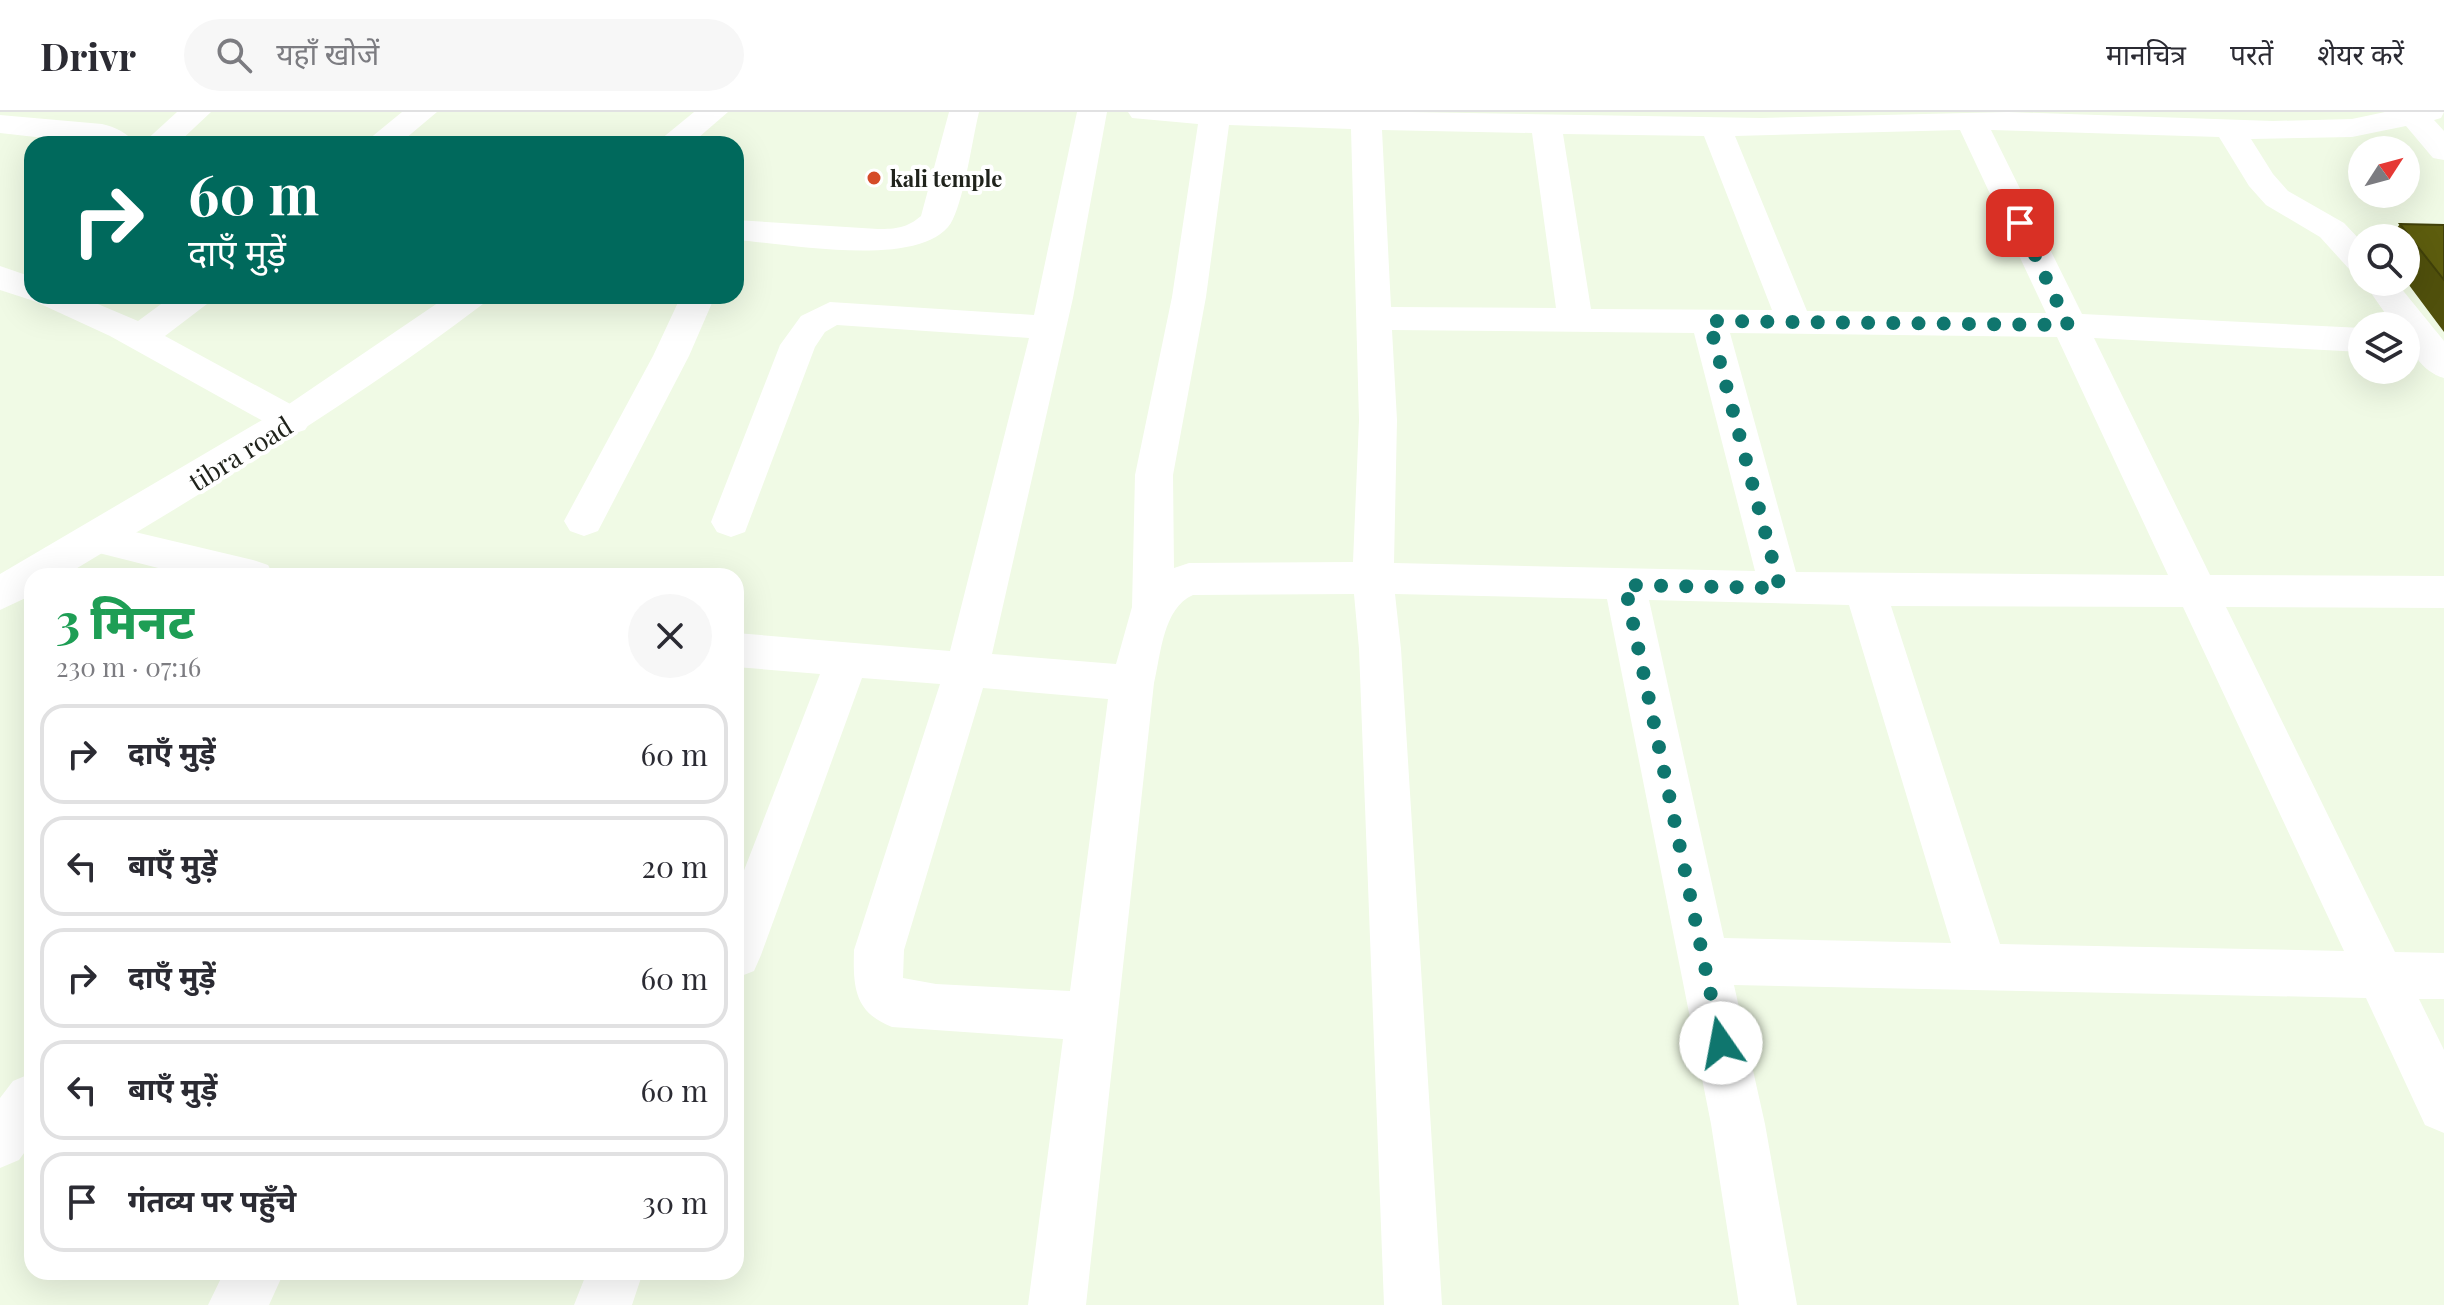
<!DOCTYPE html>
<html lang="hi">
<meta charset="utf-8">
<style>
:root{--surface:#fff;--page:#f7f7f7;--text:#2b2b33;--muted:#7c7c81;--line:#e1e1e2}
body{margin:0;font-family:"Playfair Display","Noto Sans Devanagari",serif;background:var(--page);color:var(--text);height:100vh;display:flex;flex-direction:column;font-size:30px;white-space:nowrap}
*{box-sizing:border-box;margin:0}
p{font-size:26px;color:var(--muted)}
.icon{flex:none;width:44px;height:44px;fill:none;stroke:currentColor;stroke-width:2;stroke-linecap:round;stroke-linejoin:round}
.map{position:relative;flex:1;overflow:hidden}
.details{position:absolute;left:24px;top:456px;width:720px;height:712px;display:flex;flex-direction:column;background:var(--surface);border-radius:24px;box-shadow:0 8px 32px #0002}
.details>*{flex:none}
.top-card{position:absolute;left:24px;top:24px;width:720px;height:168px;border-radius:24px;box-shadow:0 8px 32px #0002;background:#00695c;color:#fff;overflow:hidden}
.needle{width:52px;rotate:54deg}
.tools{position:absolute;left:2348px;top:24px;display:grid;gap:16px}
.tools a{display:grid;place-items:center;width:72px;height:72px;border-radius:50%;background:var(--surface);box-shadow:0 8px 32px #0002;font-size:40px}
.pin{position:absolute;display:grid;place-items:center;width:68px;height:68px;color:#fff;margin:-34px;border-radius:16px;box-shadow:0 4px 12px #0006}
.me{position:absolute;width:88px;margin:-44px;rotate:348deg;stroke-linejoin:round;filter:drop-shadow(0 0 6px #0008)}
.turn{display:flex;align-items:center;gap:28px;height:168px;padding:0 32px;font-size:36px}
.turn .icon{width:104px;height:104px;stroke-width:2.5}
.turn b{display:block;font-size:56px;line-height:68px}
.round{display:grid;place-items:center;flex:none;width:84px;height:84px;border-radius:42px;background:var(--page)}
.summary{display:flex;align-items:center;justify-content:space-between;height:136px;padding:0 32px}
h1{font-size:48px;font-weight:800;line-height:60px;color:#1e9e55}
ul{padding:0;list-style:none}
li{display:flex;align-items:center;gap:24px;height:100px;margin:0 16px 12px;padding:0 16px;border:4px solid var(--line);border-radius:24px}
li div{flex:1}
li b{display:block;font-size:30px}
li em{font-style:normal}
header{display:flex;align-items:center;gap:48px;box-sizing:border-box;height:112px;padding:0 40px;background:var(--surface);border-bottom:2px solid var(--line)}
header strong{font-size:38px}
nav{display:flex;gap:44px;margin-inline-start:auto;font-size:28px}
.search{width:560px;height:72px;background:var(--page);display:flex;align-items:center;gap:20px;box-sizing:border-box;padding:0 28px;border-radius:44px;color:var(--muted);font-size:30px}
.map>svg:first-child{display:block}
</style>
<header>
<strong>Drivr</strong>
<div class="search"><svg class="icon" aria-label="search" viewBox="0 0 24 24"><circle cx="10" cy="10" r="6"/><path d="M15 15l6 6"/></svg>यहाँ खोजें</div>
<nav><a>मानचित्र</a><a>परतें</a><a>शेयर करें</a></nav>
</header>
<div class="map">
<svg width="2444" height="1193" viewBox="0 0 2444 1193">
<rect width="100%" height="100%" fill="#f0fae5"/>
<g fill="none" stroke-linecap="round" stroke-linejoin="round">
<path fill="#fff" fill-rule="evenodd" d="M177 0H211L177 32H142Z
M402 0H437L399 32H363Z
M949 0H979C972 29 965 82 953 107 929 160 783 131 736 128V108L878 117C896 117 907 116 921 104Z
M1077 0H1107L1073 186 992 542 1116 552 1132 495 1135 363 1172 185 1198 12 1132 6 1128 0H1409L1761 6 2008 0 2273 9 2352 7 2385 0H2444L2441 6 2434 8 2444 19V48L2433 46 2406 14 2352 25 2251 27 2273 62 2288 79 2344 111 2362 130V161L2350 158 2320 125 2266 93 2249 74 2219 25 1991 18 2082 202 2362 216V240L2094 226 2210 463 2444 464V496L2226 495 2395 840 2444 841V887H2419L2444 938V1021L2425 1013 2366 886 1734 873 1765 1012 1797 1193H1739L1711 1012 1607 487 1395 482 1401 537 1442 1193H1384L1359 537 1354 482 1193 483C1163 496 1161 542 1154 571L1086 1193H1028L1063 927 892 915C854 900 853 875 854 838L940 572 862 566 761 843 754 859 736 866V779L820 562 736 555V521L950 539 1029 226 837 213 825 220 815 235 745 420 731 425 717 420 711 410 780 233 801 204 830 190 1034 203ZM1229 13 1351 17 1359 308 1353 450 1189 451 1174 456 1173 363 1206 185ZM1382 18 1532 21 1556 196 1391 195ZM1960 18 2046 201 1807 199 1735 24ZM1563 22 1704 24 1772 198 1591 197ZM1392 218 1694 221 1755 459 1394 451 1397 308ZM1730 221 2057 225 2168 463 1796 460ZM1649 488 1849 493 1951 831 1724 826ZM1891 494 2183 495 2344 839 2000 832ZM983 576 1108 587 1070 879 936 872 903 866 904 838Z
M0 3 102 12C115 15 128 21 136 32H98L0 21Z
M0 154 32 165V184H79L138 209 172 184H212L207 192 165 224 305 300 311 309 305 318 292 322 279 318 110 224 34 189 0 178Z
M2362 168 2396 170 2444 229V266C2422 260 2406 236 2406 214H2394Z
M681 184H715L689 244 598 419 584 424 570 419 564 409 653 244Z
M97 411 253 448 268 453 274 464H190L83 437 77 426 83 415Z
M32 961V1030L19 1048 0 1056V986L13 969Z
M224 1160H284L269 1193H208Z
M587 1160H643L632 1193H574Z"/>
<path fill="#fff" fill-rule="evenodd" d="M694 0H728L691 32H655Z
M448 184H488L483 192C350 293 207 378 64 464H32V483L0 498V462L286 294Z"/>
</g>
<path fill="#50500c" d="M2400 112 2444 113V220L2406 169V126H2389Z"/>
<path fill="#5d5d0e" stroke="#41410a" stroke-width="2" d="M2400 112 2444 113V168Z"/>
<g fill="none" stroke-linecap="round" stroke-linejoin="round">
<path stroke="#0f766e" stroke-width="14" stroke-dasharray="0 25.2" d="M1721 931 1625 473 1780 476 1709 209 2068 213 2020 111"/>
</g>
<circle fill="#d54b28" stroke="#fff" stroke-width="3" cx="874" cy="66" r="8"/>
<g text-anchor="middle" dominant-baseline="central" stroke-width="8" stroke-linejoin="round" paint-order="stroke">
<g font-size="22" font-weight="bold" fill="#20231c" stroke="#fff" text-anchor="start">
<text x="890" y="66">kali temple</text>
</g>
<g font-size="26" fill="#20231c" stroke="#fff">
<text transform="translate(240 341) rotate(-32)">tibra road</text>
</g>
</g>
</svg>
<div class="tools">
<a><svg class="needle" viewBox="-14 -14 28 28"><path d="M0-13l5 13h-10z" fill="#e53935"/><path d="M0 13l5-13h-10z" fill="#7c7c81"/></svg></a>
<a><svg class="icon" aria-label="search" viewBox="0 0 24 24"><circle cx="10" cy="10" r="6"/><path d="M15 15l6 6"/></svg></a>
<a><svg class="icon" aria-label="layers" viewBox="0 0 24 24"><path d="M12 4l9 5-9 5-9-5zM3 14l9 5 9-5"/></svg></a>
</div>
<div class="pin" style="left:2020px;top:111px;background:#d93025"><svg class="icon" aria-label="arrive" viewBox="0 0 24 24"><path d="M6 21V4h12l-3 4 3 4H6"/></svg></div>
<svg class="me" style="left:1721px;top:931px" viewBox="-20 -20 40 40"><circle r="19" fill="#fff"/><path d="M0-13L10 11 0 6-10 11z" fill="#0f766e"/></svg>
<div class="top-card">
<div class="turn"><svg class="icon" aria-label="right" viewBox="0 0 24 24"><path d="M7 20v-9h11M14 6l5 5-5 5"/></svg><div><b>60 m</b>दाएँ मुड़ें</div></div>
</div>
<section class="details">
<div class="summary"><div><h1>3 मिनट</h1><p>230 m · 07:16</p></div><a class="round"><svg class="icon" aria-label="close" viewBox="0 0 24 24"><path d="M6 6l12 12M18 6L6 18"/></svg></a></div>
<ul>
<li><svg class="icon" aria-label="right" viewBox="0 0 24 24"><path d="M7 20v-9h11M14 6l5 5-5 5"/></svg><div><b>दाएँ मुड़ें</b></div><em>60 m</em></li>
<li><svg class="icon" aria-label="left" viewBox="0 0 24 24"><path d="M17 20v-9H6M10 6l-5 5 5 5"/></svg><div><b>बाएँ मुड़ें</b></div><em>20 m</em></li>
<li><svg class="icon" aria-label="right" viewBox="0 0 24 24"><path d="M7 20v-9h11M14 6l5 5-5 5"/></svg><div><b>दाएँ मुड़ें</b></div><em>60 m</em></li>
<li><svg class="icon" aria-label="left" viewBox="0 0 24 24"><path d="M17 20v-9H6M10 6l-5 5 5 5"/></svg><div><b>बाएँ मुड़ें</b></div><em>60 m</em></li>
<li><svg class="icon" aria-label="arrive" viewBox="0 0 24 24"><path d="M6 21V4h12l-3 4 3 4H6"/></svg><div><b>गंतव्य पर पहुँचे</b></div><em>30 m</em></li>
</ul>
</section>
</div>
